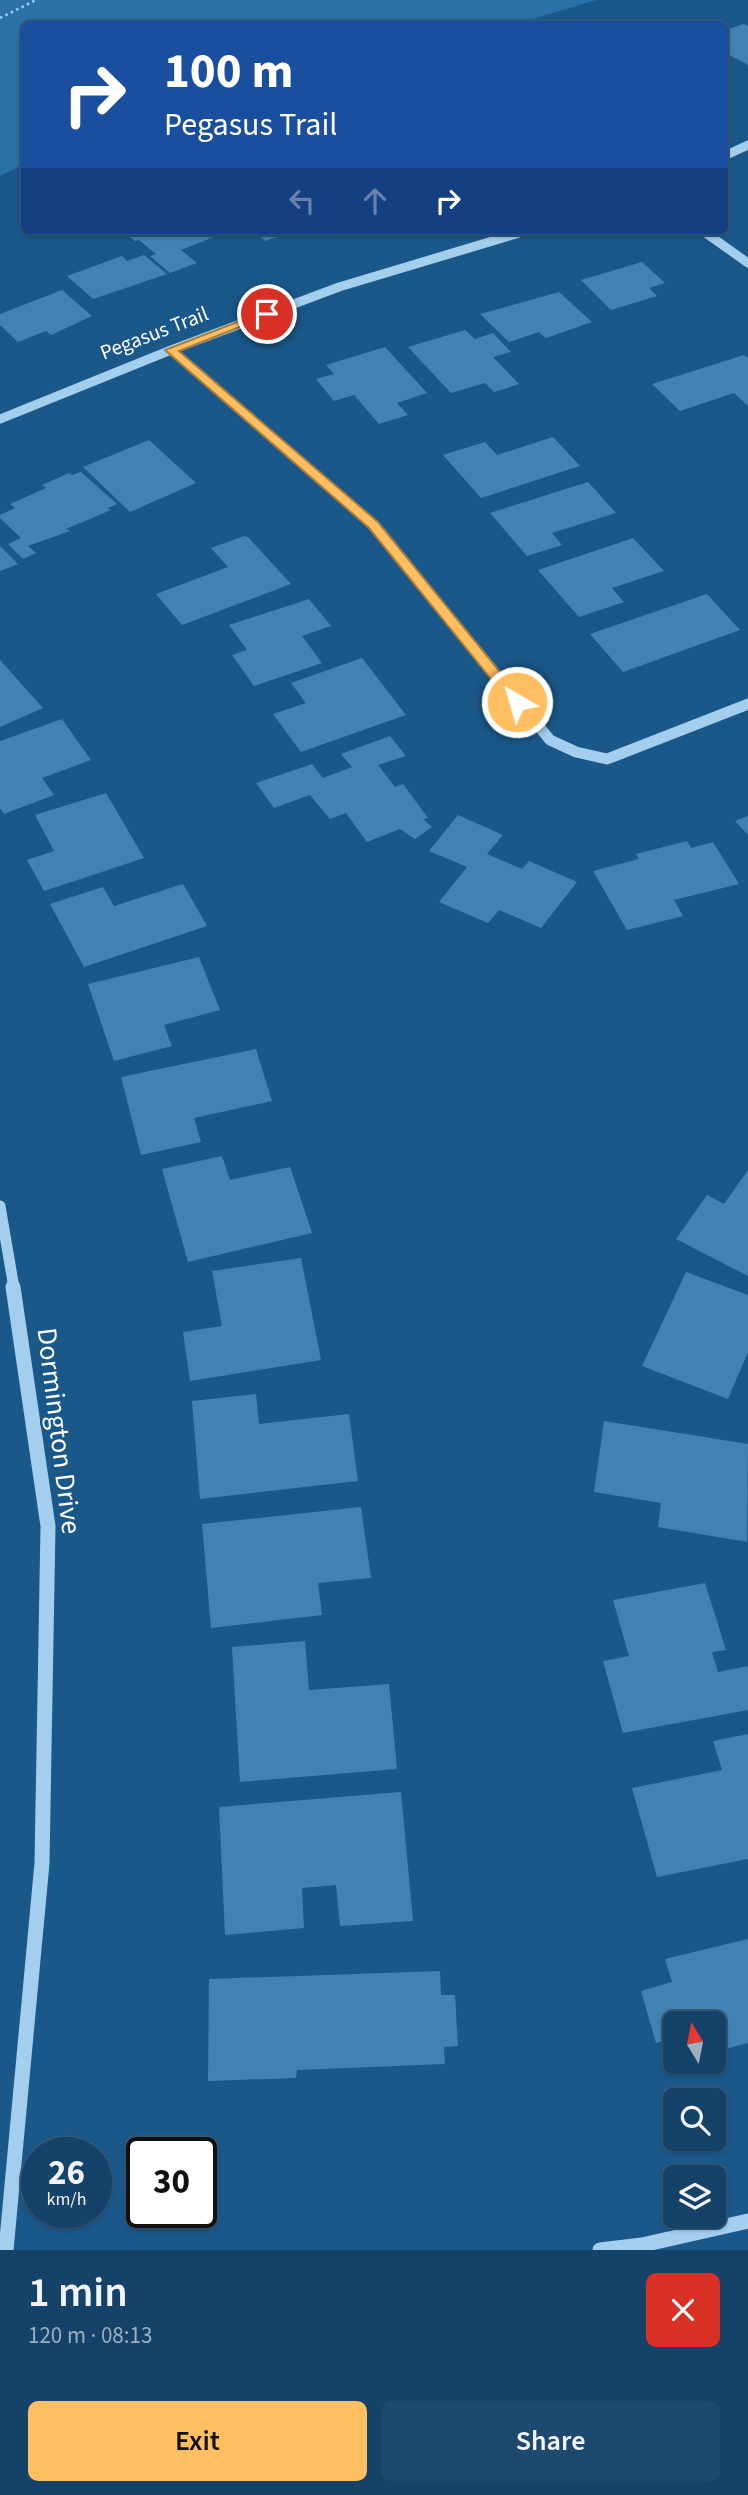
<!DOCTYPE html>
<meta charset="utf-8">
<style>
:root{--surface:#144268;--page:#1d496e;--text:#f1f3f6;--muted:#9db0c0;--line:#335b7c;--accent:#ffbe60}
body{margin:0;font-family:"Source Sans 3",sans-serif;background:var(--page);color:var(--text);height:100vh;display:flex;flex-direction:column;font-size:26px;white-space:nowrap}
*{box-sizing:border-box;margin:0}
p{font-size:23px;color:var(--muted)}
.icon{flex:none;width:38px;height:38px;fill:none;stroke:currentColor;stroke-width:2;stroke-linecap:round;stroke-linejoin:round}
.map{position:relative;height:2250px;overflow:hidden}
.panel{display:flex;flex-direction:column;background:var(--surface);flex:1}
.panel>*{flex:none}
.top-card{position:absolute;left:21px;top:21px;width:707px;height:214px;border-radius:10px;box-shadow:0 2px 5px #0004,0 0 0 2px var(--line);background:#1a4fa0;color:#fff;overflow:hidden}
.needle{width:46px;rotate:350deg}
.buttons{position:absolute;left:663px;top:2011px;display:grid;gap:14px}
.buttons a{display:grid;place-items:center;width:63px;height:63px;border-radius:10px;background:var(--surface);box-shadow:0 2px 5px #0004,0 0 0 2px var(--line);font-size:35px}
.speed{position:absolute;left:21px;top:2137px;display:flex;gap:14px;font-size:35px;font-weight:700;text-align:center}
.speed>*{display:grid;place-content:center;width:91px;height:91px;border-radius:50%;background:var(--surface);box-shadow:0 2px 5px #0004,0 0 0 2px var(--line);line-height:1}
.speed small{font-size:18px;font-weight:400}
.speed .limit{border:4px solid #111;border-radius:10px;background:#fff;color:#111}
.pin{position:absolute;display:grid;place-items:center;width:60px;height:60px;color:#fff;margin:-30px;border:4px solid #fff;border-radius:50%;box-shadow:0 2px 7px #0007}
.me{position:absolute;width:77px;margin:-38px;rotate:322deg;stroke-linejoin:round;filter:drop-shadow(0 0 5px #0008)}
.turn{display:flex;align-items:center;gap:24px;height:147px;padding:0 28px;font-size:32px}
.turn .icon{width:91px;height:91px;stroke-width:2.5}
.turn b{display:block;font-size:49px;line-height:60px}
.lanes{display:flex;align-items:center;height:66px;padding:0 28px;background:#0003;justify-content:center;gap:35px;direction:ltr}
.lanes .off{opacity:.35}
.round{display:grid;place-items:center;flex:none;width:74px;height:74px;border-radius:10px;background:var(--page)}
.overview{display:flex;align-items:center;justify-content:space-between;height:119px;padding:0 28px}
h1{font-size:42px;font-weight:600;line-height:52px}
.primary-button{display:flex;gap:14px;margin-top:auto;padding:14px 28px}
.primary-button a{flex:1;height:80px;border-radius:10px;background:var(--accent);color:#111;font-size:28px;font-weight:600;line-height:80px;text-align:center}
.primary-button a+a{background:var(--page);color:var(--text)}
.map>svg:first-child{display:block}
</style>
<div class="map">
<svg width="748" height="2250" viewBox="0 0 748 2250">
<rect width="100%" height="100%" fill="#1a588a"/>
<path fill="#2971a6" d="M0 0H596L516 24H24V164L0 176Z"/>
<path fill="#4282b2" d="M744 24 748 26V65L724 52V33L729 31 725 30Z
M122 231H229L181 250 197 263 170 273 150 256 156 254 139 240 135 241Z
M254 231H293V232L265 241Z
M144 255 167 274 93 299 67 276 122 256 127 261Z
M642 262 665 283 649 288 657 296 611 310 581 280Z
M62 290 92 316 51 335 46 331 18 342 0 325V314Z
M559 292 592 322 546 338 539 332 509 342 480 314Z
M465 330 475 339 493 333 511 352 493 357 519 384 494 392 485 383 451 393 408 347Z
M385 347 427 393 397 403 408 415 379 424 354 395 334 401 316 379 334 374 326 365Z
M744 355 748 358V406L734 393 680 411 652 384Z
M553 437 580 466 481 498 443 455 485 442 497 455Z
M149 440 196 483 130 512 83 467Z
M81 472 117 504 108 508 111 510 66 529 70 531 28 546 36 553 23 559 8 544 21 538 0 518V515L15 508 10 504 46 488 42 485 69 473 72 475Z
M588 482 616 513 552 533 562 545 527 556 490 513Z
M244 536 248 537 291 584 182 625 156 594 228 567 211 548Z
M633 538 664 571 612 588 624 602 579 617 538 570Z
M0 546 18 564 0 571Z
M707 594 740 630 623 672 590 634Z
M309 599 331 626 302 636 322 663 254 686 232 655 247 650 229 625Z
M362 658 406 715 301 752 273 714 306 703 291 683Z
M0 660 43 708 0 727Z
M62 719 91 760 42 778 54 795 4 814 0 808V741Z
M390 736 406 756 378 765 395 787 403 784 428 818 423 819 432 827 415 839 400 829 367 842 346 813 330 819 310 795 274 808 256 783 312 764 323 778 352 767 341 754Z
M106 793 144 858 44 891 27 860 54 851 35 815Z
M458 815 503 835 487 854 522 869 529 861 577 882 541 928 499 910 488 923 439 902 467 867 429 851Z
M748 816V835L735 821Z
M687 841 691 848 713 842 739 884 674 900 683 916 627 930 593 871 639 859 636 854Z
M183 884 207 926 84 967 50 904 103 887 114 906Z
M199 957 220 1010 164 1025 172 1046 114 1061 88 984Z
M256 1049 272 1101 194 1118 201 1142 141 1155 121 1077Z
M222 1156 230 1180 290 1167 312 1233 188 1262 162 1169Z
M748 1170V1276L676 1239 707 1195 724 1204Z
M301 1258 321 1360 190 1381 183 1332 222 1326 212 1271Z
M686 1272 748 1295V1352L728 1399 642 1366Z
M256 1394 259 1424 349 1414 358 1481 200 1499 192 1401Z
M604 1421 748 1444 747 1542 658 1527 661 1503 594 1492Z
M361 1507 371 1578 318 1583 322 1615 211 1628 202 1524Z
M705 1583 726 1650 712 1652 718 1672 748 1666V1710L623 1733 603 1661 629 1656 613 1600Z
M305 1641 309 1690 389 1684 397 1769 240 1782 232 1647Z
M748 1734V1859L657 1877 632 1788 722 1770 713 1741Z
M401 1792 413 1921 340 1926 336 1885 302 1888 304 1928 225 1935 219 1807Z
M748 1939V2043L714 2052V2023H676V2038L656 2043 641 1991 672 1982 665 1959Z
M440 1971 441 1995H455L458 2046 444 2047 445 2064 297 2070 296 2078 208 2081 209 1979Z"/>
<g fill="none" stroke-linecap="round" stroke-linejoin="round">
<path stroke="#a4ceed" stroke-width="2.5" stroke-dasharray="2.5 3.5" stroke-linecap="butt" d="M0 18 36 0"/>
<path stroke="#a4ceed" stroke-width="9" d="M724 156 748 145
M703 231 748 263
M171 350 373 525 399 557
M0 419 171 350 339 287 526 231"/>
<path stroke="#a4ceed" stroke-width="11" d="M398 555 550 740 576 752 607 759 748 704
M0 1206 14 1288"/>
<path stroke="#a4ceed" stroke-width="15" d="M6 2250 42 1863 48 1526 13 1287
M600 2250 642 2245 748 2221"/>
</g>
<path fill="#ffbe60" stroke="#a67c3e" stroke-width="2" d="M263 312 273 314 179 351 378 522 522 699V705H512L369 528 165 350Z"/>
<g text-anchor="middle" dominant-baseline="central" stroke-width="5" stroke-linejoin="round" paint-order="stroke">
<g font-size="21" fill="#fff" stroke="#1a588a">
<text transform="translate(154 333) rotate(-21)">Pegasus Trail</text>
</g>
<g font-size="28" fill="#fff" stroke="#1a588a">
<text transform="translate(59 1431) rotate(83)">Dormington Drive</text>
</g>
</g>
</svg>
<div class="buttons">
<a><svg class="needle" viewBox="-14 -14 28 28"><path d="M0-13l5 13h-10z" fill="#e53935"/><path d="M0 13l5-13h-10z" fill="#9db0c0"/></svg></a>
<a><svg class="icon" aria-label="search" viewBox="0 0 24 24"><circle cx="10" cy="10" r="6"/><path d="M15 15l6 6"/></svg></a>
<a><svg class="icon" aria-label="layers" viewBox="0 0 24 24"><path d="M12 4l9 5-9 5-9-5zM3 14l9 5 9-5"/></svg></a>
</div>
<div class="speed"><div>26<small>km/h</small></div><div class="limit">30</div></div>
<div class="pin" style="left:267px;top:314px;background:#d93025"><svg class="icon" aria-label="arrive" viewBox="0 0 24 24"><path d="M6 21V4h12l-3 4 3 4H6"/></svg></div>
<svg class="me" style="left:517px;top:702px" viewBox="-20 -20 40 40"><circle r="17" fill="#ffbe60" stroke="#fff" stroke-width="3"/><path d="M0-11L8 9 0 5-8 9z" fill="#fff"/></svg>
<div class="top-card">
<div class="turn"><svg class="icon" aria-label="right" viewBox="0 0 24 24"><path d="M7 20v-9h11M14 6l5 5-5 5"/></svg><div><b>100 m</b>Pegasus Trail</div></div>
<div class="lanes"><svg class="icon off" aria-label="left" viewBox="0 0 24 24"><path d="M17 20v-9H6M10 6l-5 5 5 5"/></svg><svg class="icon off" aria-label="ahead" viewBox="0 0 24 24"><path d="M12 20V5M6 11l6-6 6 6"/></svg><svg class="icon" aria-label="right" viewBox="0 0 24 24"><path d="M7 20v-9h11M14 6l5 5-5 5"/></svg></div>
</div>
</div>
<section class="panel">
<div class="overview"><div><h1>1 min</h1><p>120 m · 08:13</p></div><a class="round" style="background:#d93025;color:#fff"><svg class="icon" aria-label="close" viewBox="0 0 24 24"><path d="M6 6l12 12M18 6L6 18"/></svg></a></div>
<div class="primary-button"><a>Exit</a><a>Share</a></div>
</section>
